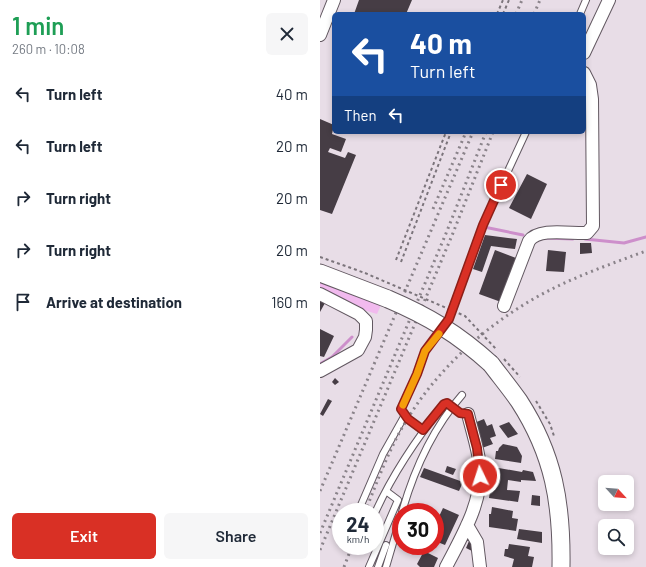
<!DOCTYPE html>
<meta charset="utf-8">
<style>
:root{--surface:#fff;--page:#f6f6f7;--text:#1f2937;--muted:#747a83;--accent:#d93025}
body{margin:0;font-family:Barlow,sans-serif;background:var(--page);color:var(--text);height:100vh;display:flex;flex-direction:column;font-size:15px;white-space:nowrap}
*{box-sizing:border-box;margin:0}
p{font-size:13px;color:var(--muted)}
.icon{flex:none;width:22px;height:22px;fill:none;stroke:currentColor;stroke-width:2;stroke-linecap:round;stroke-linejoin:round}
.map{position:relative;flex:1;overflow:hidden}
.sheet{display:flex;flex-direction:column;background:var(--surface);width:320px}
.sheet>*{flex:none}
.hud{position:absolute;left:12px;top:12px;width:254px;height:122px;border-radius:6px;box-shadow:0 2px 6px #0003;background:#1a4fa0;color:#fff;overflow:hidden}
.needle{width:26px;rotate:116deg}
.buttons{position:absolute;left:278px;top:475px;display:grid;gap:8px}
.buttons a{display:grid;place-items:center;width:36px;height:36px;border-radius:6px;background:var(--surface);box-shadow:0 2px 6px #0003;font-size:20px}
.speed{position:absolute;left:12px;top:503px;display:flex;gap:8px;font-size:20px;font-weight:700;text-align:center}
.speed>*{display:grid;place-content:center;width:52px;height:52px;border-radius:50%;background:var(--surface);box-shadow:0 2px 6px #0003;line-height:1}
.speed small{font-size:10px;font-weight:400}
.speed .limit{border:6px solid #d22;background:#fff;color:#111}
.pin{position:absolute;display:grid;place-items:center;width:34px;height:34px;color:#fff;margin:-17px;border:2px solid #fff;border-radius:50%;box-shadow:0 1px 4px #0007}
.me{position:absolute;width:44px;margin:-22px;rotate:356deg;stroke-linejoin:round;filter:drop-shadow(0 0 3px #0008)}
.turn{display:flex;align-items:center;gap:14px;height:84px;padding:0 12px;font-size:18px}
.turn .icon{width:52px;height:52px;stroke-width:2.5}
.turn b{display:block;font-size:28px;line-height:34px}
.then{display:flex;align-items:center;height:38px;padding:0 12px;background:#0003;gap:8px;font-size:15px}
.round{display:grid;place-items:center;flex:none;width:42px;height:42px;border-radius:6px;background:var(--page)}
.overview{display:flex;align-items:center;justify-content:space-between;height:68px;padding:0 12px}
h1{font-size:24px;font-weight:600;line-height:30px;color:#1e9e55}
.primary-button{display:flex;gap:8px;margin-top:auto;padding:8px 12px}
.primary-button a{flex:1;height:46px;border-radius:6px;background:var(--accent);color:#fff;font-size:16px;font-weight:600;line-height:46px;text-align:center}
.primary-button a+a{background:var(--page);color:var(--text)}
ul{padding:0;list-style:none}
li{display:flex;align-items:center;gap:12px;height:52px;padding:0 12px}
li div{flex:1}
li b{display:block;font-size:15px}
li em{font-style:normal}
main{display:flex;flex:1;min-height:0}
.map>svg:first-child{display:block}
</style>
<main>
<section class="sheet">
<div class="overview"><div><h1>1 min</h1><p>260 m · 10:08</p></div><a class="round"><svg class="icon" aria-label="close" viewBox="0 0 24 24"><path d="M6 6l12 12M18 6L6 18"/></svg></a></div>
<ul>
<li><svg class="icon" aria-label="left" viewBox="0 0 24 24"><path d="M17 20v-9H6M10 6l-5 5 5 5"/></svg><div><b>Turn left</b></div><em>40 m</em></li>
<li><svg class="icon" aria-label="left" viewBox="0 0 24 24"><path d="M17 20v-9H6M10 6l-5 5 5 5"/></svg><div><b>Turn left</b></div><em>20 m</em></li>
<li><svg class="icon" aria-label="right" viewBox="0 0 24 24"><path d="M7 20v-9h11M14 6l5 5-5 5"/></svg><div><b>Turn right</b></div><em>20 m</em></li>
<li><svg class="icon" aria-label="right" viewBox="0 0 24 24"><path d="M7 20v-9h11M14 6l5 5-5 5"/></svg><div><b>Turn right</b></div><em>20 m</em></li>
<li><svg class="icon" aria-label="arrive" viewBox="0 0 24 24"><path d="M6 21V4h12l-3 4 3 4H6"/></svg><div><b>Arrive at destination</b></div><em>160 m</em></li>
</ul>
<div class="primary-button"><a>Exit</a><a>Share</a></div>
</section>
<div class="map">
<svg width="326" height="567" viewBox="0 0 326 567">
<rect width="100%" height="100%" fill="#e8dde7"/>
<path fill="#f1baee" d="M0 281 61 305 57 314 40 309 0 289Z"/>
<g fill="none" stroke-linecap="round" stroke-linejoin="round">
<path stroke="#cd8fcb" stroke-width="3" d="M164 227 203 235
M225 238 253 239
M265 239 304 243 326 237
M0 364 12 357 32 337"/>
</g>
<path fill="#463d45" d="M39 0H92L86 14H34Z
M0 119 14 125 12 134 26 139 21 152 10 148 8 152 25 158 28 152 36 155 12 214 0 210Z
M207 174 227 184 211 219 189 208Z
M165 235 197 239 195 249 171 246 162 272 153 269Z
M260 243H271L272 253 260 254Z
M175 250 196 258 181 302 159 294Z
M228 250 246 252 244 272 226 271Z
M0 301 5 303 0 312Z
M0 329 14 336 4 357 0 356Z
M15 378 19 382 15 385 12 382Z
M8 399 12 401 3 416 0 414Z
M164 419 167 426 172 424 176 436 170 438 173 444 162 448 154 423Z
M189 422 198 434 188 438 179 426Z
M183 444 197 447 202 456 201 463 175 459 176 451H178L179 448Z
M127 466 136 469 133 475 125 472Z
M173 467 202 472 203 470 213 472 216 481 201 480V482L188 480 187 490 200 491 198 502 169 498Z
M104 468 143 482 139 491 100 477Z
M212 495 220 496V506L211 505Z
M172 507 193 511 192 518 198 519 196 531 169 527V514H171Z
M123 508 139 515 125 545 115 541V525Z
M199 529 222 532V543L197 539Z
M149 541 153 543 154 552 146 548Z
M189 544 210 547 208 556 214 557 212 567H192L194 559 184 556 185 549H188Z
M104 551 118 558 114 567H100L97 564Z"/>
<g fill="none" stroke-linecap="round" stroke-linejoin="round">
<defs>
<path id="lane" d="M260 14 266 0
M103 430 88 419 81 409 97 374 105 351 129 319 163 225 206 132
M38 512 63 454 85 415
M82 512C94 470 113 428 142 395
M55 513C73 473 97 438 124 404L127 403 140 413 148 414
M49 567 78 500 66 491
M58 567 66 545
M66 567 81 516"/>
<path id="street" d="M0 35 14 0
M264 53 289 0
M0 294 39 314 46 321V330L45 337 38 350 0 371
M184 306 209 241C219 227 251 234 267 233L273 226 272 99 270 85 264 73
M147 525 157 542 160 567
M126 567C142 536 163 502 160 466 158 448 152 431 148 414"/>
<path id="secondary" d="M0 273 68 299
M171 364C180 376 190 388 199 401 234 455 242 504 241 567"/>
</defs>
<use href="#lane" stroke="#625861" stroke-width="8"/>
<use href="#street" stroke="#625861" stroke-width="14"/>
<use href="#secondary" stroke="#625861" stroke-width="19"/>
<path stroke="#7b747b" stroke-width="2" stroke-dasharray="3 3" stroke-linecap="butt" d="M177 14 183 0
M183 14 189 0
M0 257 45 273
M76 260 126 132
M81 262 131 132
M216 401 230 424 234 436"/>
<use href="#lane" stroke="#fff" stroke-width="6"/>
<use href="#street" stroke="#fff" stroke-width="12"/>
<use href="#secondary" stroke="#fff" stroke-width="17"/>
<path stroke="#8a838a" stroke-width="3" stroke-dasharray="2 4" stroke-linecap="butt" d="M196 14 202 0
M214 14 220 0
M113 209 146 132
M0 491 153 132
M45 512C55 487 64 463 76 439 110 373 170 319 236 287 265 273 296 262 326 251
M0 533 127 231 166 132
M0 550 133 233 173 132
M24 567 32 546"/>
<defs>
<path id="secondary-bridge" d="M68 299C108 316 138 334 171 364"/>
</defs>
<use href="#secondary-bridge" stroke="#625861" stroke-width="19" stroke-linecap="butt"/>
<path stroke="#7b747b" stroke-width="2" stroke-dasharray="3 3" stroke-linecap="butt" d="M45 273 145 316 176 349
M184 359 200 377"/>
<use href="#secondary-bridge" stroke="#fff" stroke-width="17"/>
</g>
<g fill="none" stroke-linecap="round" stroke-linejoin="round">
<defs>
<path id="route" d="M160 476 157 448 148 414 140 413 127 403 124 404 103 430 88 419 81 409 97 374 105 351 129 319 163 225 181 185"/>
</defs>
<use href="#route" stroke="#8d1f18" stroke-width="10"/>
<use href="#route" stroke="#d93025" stroke-width="7"/>
<path stroke="#f59e0b" stroke-width="7" d="M83 405 97 374 105 351 119 334"/>
</g>
</svg>
<div class="buttons">
<a><svg class="needle" viewBox="-14 -14 28 28"><path d="M0-13l5 13h-10z" fill="#e53935"/><path d="M0 13l5-13h-10z" fill="#747a83"/></svg></a>
<a><svg class="icon" aria-label="search" viewBox="0 0 24 24"><circle cx="10" cy="10" r="6"/><path d="M15 15l6 6"/></svg></a>
</div>
<div class="speed"><div>24<small>km/h</small></div><div class="limit">30</div></div>
<div class="pin" style="left:181px;top:185px;background:#d93025"><svg class="icon" aria-label="arrive" viewBox="0 0 24 24"><path d="M6 21V4h12l-3 4 3 4H6"/></svg></div>
<svg class="me" style="left:160px;top:476px" viewBox="-20 -20 40 40"><circle r="17" fill="#d93025" stroke="#fff" stroke-width="3"/><path d="M0-11L8 9 0 5-8 9z" fill="#fff"/></svg>
<div class="hud">
<div class="turn"><svg class="icon" aria-label="left" viewBox="0 0 24 24"><path d="M17 20v-9H6M10 6l-5 5 5 5"/></svg><div><b>40 m</b>Turn left</div></div>
<div class="then">Then<svg class="icon" aria-label="left" viewBox="0 0 24 24"><path d="M17 20v-9H6M10 6l-5 5 5 5"/></svg></div>
</div>
</div>
</main>
